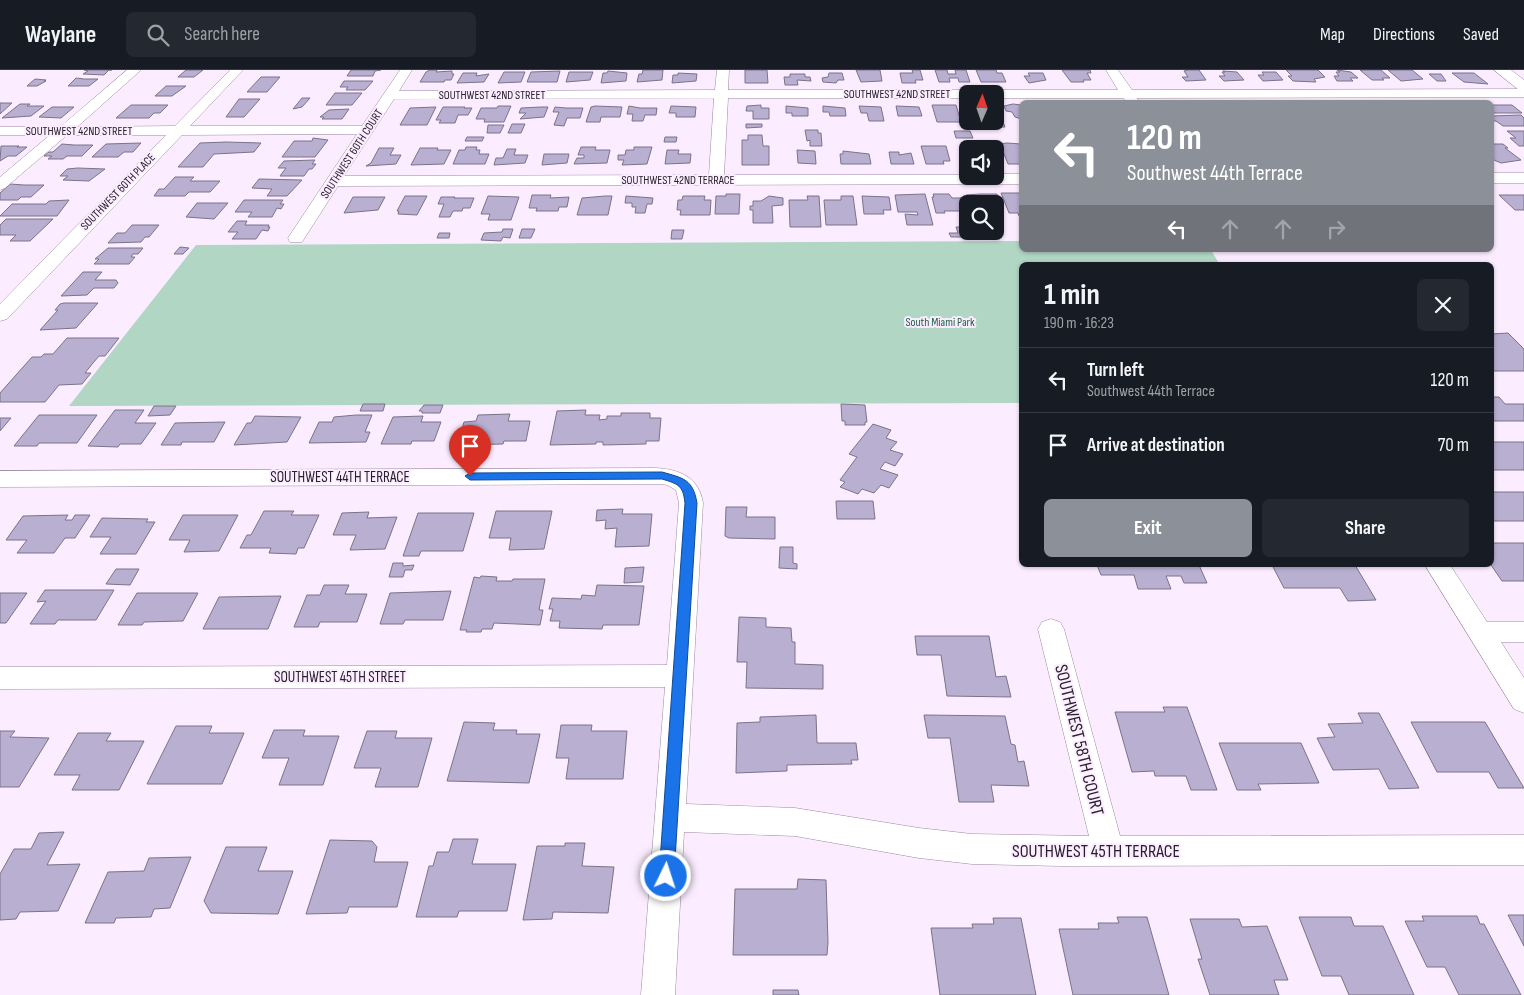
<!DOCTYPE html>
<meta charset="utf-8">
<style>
:root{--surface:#171b24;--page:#242831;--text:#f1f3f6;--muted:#9ea1a6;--line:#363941;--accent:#8c9099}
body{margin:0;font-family:"Sofia Sans Condensed",sans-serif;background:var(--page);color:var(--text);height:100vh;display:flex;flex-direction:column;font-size:19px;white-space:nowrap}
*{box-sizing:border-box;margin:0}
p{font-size:16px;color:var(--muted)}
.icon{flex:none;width:28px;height:28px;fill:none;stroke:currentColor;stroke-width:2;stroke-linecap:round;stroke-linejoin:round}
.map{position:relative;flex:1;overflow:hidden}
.details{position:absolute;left:1019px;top:192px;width:475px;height:305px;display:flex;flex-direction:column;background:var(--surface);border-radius:8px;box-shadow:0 1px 4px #0004}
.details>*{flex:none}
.banner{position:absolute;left:1019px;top:30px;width:475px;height:152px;border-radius:8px;box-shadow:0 1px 4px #0004;background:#8c9099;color:#fff;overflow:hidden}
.needle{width:32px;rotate:2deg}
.tools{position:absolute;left:959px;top:15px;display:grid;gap:10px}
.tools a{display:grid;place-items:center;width:45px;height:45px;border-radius:8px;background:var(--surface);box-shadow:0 1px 4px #0004;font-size:25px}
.pin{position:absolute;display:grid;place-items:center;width:42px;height:42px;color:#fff;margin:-51px -21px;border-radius:50% 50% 50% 0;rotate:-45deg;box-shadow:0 0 5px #0007}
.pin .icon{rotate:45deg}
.me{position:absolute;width:55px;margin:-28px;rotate:4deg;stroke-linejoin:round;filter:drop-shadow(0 0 4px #0008)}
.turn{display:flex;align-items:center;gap:18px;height:105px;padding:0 25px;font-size:22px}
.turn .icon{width:65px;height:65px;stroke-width:2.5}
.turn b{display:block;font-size:35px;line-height:42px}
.lanes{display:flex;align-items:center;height:48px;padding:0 25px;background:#0003;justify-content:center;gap:25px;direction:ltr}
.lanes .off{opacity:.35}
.round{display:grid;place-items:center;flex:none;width:52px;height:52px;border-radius:8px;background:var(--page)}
.headline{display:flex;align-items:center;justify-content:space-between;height:85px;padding:0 25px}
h1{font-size:30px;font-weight:700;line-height:38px}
.button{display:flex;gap:10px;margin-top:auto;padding:10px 25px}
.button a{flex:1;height:58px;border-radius:8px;background:var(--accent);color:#fff;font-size:20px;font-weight:700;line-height:58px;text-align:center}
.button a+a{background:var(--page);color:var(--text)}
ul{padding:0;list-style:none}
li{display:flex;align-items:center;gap:15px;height:65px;padding:0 25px;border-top:1px solid var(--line)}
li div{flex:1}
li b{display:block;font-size:19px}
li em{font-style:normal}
header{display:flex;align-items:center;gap:30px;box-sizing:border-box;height:70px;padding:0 25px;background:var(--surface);border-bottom:1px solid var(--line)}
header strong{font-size:24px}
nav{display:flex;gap:28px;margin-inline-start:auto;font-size:18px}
.search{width:350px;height:45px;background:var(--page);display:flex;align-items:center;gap:12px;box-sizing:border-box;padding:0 18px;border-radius:8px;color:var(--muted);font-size:19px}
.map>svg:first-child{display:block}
</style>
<header>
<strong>Waylane</strong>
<div class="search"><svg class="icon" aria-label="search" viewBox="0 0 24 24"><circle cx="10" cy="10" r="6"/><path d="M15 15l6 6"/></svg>Search here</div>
<nav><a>Map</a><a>Directions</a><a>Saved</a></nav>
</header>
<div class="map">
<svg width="1524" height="925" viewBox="0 0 1524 925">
<rect width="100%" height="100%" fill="#fbedff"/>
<path fill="#b1d6c4" d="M1021 171V180H1211L1220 195H1021V333L69 336 196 175Z"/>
<path fill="#b9afd1" stroke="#7a738a" d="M109 0 104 5 83 4 88 1 84 0H112Z
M186 0H203L194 7H178Z
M351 0H381L375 1 373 6H347Z
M430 0H437L436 2 452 1V4H454L451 10H445L444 12H420L426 2Z
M643 0H663L662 10 637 12 639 4H642Z
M745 0H767L768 13H745Z
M856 0H880L882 11 861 12Z
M912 0H920L923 10H915L916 13H902L900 3H913Z
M935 0H947L948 4H956L955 0H966L970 12H959L958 8H949L950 12H939Z
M976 0H996L997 3H1002L1006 12H981Z
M1062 0H1090L1091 3H1087L1091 10H1083L1084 12H1071Z
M1188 0H1199L1206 10 1186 11 1182 7H1188L1184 1Z
M1286 0H1318L1325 7 1314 9 1316 12 1293 11 1288 6H1292Z
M1337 0 1351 2 1358 8H1350L1353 11H1337L1334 6H1339L1336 2H1340Z
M1360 0H1381L1390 8H1382L1384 10H1372Z
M1388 0H1412L1423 9 1401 11Z
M560 1 557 12H527L531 2Z
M608 1 627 3 626 11 601 13 603 3H607Z
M1223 1 1237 2 1244 10 1224 11 1219 6H1225L1222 2H1225Z
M504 2H525L521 12 498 13Z
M569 2H593L590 10 566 12Z
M1262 2H1276L1283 10 1263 11 1258 5H1264Z
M463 3H477L476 6 489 4 484 12 457 13Z
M678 3 697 4 696 11 672 13 673 5H678Z
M829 3H842L844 10H838L836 13 823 12 822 8 828 7Z
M1028 3H1043L1046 10 1029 13 1024 6H1030Z
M1452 3H1474L1488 14 1464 12Z
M790 4H805V7H810L811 11 797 10 798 15H785L784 7H790Z
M1429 4H1441L1446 11H1437Z
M261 7H280L267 22H247Z
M76 8 84 9H98L89 16H68Z
M35 9 46 10 44 11H46L37 16H27Z
M344 11H373L365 20H346L348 17H340Z
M166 16H186L172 26H155Z
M335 23H362L352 35H326Z
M302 28H310L302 37 293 39Z
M239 29H260L244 47H226Z
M0 33H12L0 44Z
M20 34H30L27 36H44L31 46 2 48Z
M1013 34 1021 35V49L1015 47 1012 42 1006 41 1004 36Z
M131 35H168L160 43H154L149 48H116Z
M761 35V38H769V49H753V41H746L747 36Z
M932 35H956L961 52H937Z
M1492 35H1512L1522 43H1491Z
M498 36H511L504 52H484L485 49H476L481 38H497Z
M595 36 622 37 620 47H601L600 52H586L591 37Z
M629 36 640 38H657L656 45H645L643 51H632L633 44H627Z
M671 36 696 37 695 47H676V43H669Z
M786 36 808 38V46H792V43H786Z
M823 36 845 38 846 46H830L829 42H823Z
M859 36 881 37 884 51H869L867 43H861Z
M896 36 919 37 922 46H898Z
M52 37H74L61 48 39 47Z
M436 37 427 55H400L410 38Z
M443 37H465L464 38H472L468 45H458L455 53H439L441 50H436Z
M541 37H548L544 47 520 49 526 43H519L521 38Z
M555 37 566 38H583L580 48H567L564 56 554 55 559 42H553Z
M349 39 342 49H322L324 47H320L329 40Z
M1521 45 1524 48V56H1503L1496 51H1491V46Z
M1003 52 1005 57H984L982 53Z
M512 54H525L521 63H508Z
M746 54H762V57L746 58Z
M488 55H504L500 63H487Z
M805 60H818V63H821L822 76H810V70L807 71Z
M954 61H970L973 68H956Z
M1507 61H1524V76H1519L1510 68H1516Z
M748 65H762L763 76H769V95H742V70H748Z
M467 67H484L482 71H465Z
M665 67H677L676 72H664Z
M313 68 328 70 315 87H282L294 71H312Z
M226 72 261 73 254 82 214 84 203 97H178L200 73Z
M964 72H982L986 79H968L966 94 961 77 966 76Z
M141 73 133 82H124L118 87H92L106 74Z
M1007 73 1021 74V94H1008L1000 74Z
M62 74 74 75H93L82 86H67L63 89H48L52 86H44L49 82H53Z
M1491 74H1503L1508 78H1505L1521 90 1501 93 1494 90 1491 88Z
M1 76H19L17 77H27L16 86H8L0 91Z
M921 76H946L950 91H943L944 94H926Z
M466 77H477L476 80H480L479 84H489L485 94H453L459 80H465Z
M581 77H596L595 80H610L607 93 574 94 577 88H584V85H578Z
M634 77H652L647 94 622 95 624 90H618V85H625L626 80H634Z
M379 78H394L390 85H401L396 94 366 96 371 93Z
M420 78H438L437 80H451L444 94 411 95Z
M507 79H516L514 85H528L525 93 494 95 496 88H503Z
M667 80H679L678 84H691L690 93 665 94Z
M797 80 815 81 816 94 798 93Z
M843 81 869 84 871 94H841L840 84H843Z
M889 82H899V85L911 83 914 94H891Z
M544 84H569L567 93 542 95Z
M315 90 312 94H316L312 99H309L304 106H280L286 98H278L284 91Z
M67 99 78 98 105 99 89 111 63 110 68 106H60Z
M175 107H194L190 111H220L210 122H189L185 126H154L159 119H164Z
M259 109 302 110 287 126H267L272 119 252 118Z
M10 114 24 115H44L31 127H21L18 130H0V123Z
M1001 123H1021V146H1019L1018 143H1009Z
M726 124H740L739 144H715L716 126H726Z
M925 124 933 155H907L905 144 918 145 917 142H898L895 125Z
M933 124H949L952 128H961L965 141H944L945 143H936L932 127H934Z
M981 124H997L1003 142H995V134H969L966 125Z
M532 125H551L550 128 569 127 567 137H559L558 141H536L537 138H529Z
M1499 125H1524V140H1515Z
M405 126H427L417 145 398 144 399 141H397Z
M488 126 519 127 511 150H488L490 144H481Z
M605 126H612L608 145H577L582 128Z
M626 126 653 128 652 134H647L645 143H635L636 137H632V133H625Z
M683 126H705L704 130H711L710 145H680L681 140H677L678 130H682Z
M769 126 783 128V135L772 136 773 153H753V140H750V136H753V131H761Z
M807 126H819L821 157H790L789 130H808Z
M841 126H853L857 155H826L824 130H841Z
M862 126 889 127 891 140H883L884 144H864Z
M353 127H385L378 140 344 143Z
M441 127H455L454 128H474L470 138H463L462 141H453L450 147H439L444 134H438Z
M69 130 57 146H0L12 134H46L49 131Z
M244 130H283L280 134H284L281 139 277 138 272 147H248L252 142H235Z
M197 133H228L214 149 186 147Z
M6 149H53L30 171H10L16 165H0V155Z
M237 151H247L245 155H269L268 157H270L268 161 262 160 256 169H232L238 162H228Z
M132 155H159L149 167H145L141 172 108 173 117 163H125Z
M956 157H968V161H971L973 167H951L949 163H958Z
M503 159H513L510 168 503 167 501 171 481 170 484 163 502 162Z
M522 159H535L531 168H519Z
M672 160H684L682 169H671Z
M439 163H450L449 168H437Z
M180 177 189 178 183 184H174Z
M108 178H143L138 184H133L131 187H135L129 194H94L99 189H95Z
M83 202H102L95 210H116L118 213 114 218H94L87 225 61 226Z
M64 233H98L76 258 40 260 58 240H55L60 234Z
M1508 263 1524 279V301H1491V264Z
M67 268H119L105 286H99L93 293 85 303H91L82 314 59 315 45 332H0V323L32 287H41L44 284H53Z
M1491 327H1499L1505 334H1524V351H1491Z
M363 334H385L383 341H360Z
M841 334 865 335 867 352H865V355H845V351H842Z
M424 335H443L440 343H422V341H419Z
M154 336H176L170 345 148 346Z
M115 340H144L135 353H156L141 374H120L118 377 88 376Z
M586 340 585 345H600L599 350 607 349V346H621V343H650V348H661L659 371H646V374L603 375V372H596V374L550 375 557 341Z
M510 344 508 351H530L526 371H504L503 374 457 375 464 352 476 351 478 345Z
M39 345H97L77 373H39L37 376H14Z
M356 345H372L365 362H370L366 372 309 373 319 352H332L334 347Z
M255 346 301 347 287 372 234 375 247 353H251Z
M423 346 421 352H441L434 371H412L411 374H381L393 347Z
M0 348H11L0 361Z
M225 352 214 372H182L181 375H161L175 353Z
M873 354 891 360 886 368 897 372 890 380 903 384 895 396 885 392 880 399 898 405 889 418 881 415 874 423 862 419 858 424 840 417 845 412 840 410 857 387 849 384Z
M1491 372H1524V400H1491Z
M1491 422H1524V451H1491Z
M836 431H873L875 449H837Z
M726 437H747L746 447H775V469L729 468 725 466Z
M623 439 622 444H652L649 476 615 477 617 458 605 459 606 450 596 451 597 440Z
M264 441H294L291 445H319L304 478H298L296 484 269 483 271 478H240L247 465H251Z
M496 441H552L544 479 509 480 511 468H489Z
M369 442 367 448 397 447 385 479 350 480 356 465H333L342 443Z
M418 443H474L463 481H421L419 486H403Z
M68 445 65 450H72L75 445H90L75 468H65L54 483H17L27 470H6L23 446Z
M183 445H238L219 481 184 482 190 470H169Z
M102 448 148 449 146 452H155L136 484H100L111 467H90Z
M1491 473H1524V511H1502L1491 495Z
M780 477H793V493L797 494V499L779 498Z
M393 493H403V496L414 495 412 500H405L403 507H389Z
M1097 495H1199L1207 513H1184L1181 506H1166L1171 519H1138L1134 505H1101Z
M1272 495H1355L1376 530 1348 531 1340 518H1284Z
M644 497 642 512 624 513 625 498Z
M116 499H139L130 515 106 514Z
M481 506 497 507 496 511H512L513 509H545L539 540H543L540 555 494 553 492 559H482L481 562H466L467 560H460L474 507 480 508Z
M324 515H349L345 524H367L357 552H320L318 557H294L307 525H320Z
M597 515 644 516 639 555H603L602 559 559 558 560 551H550L553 539H549L552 528 581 529 582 525 595 526Z
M45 520H114L96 550H58L55 554H30L46 531 37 532Z
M451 521 443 550H405L403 554H380L390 523Z
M0 523H27L6 553H0Z
M137 523H198L183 551 144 552 142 555H118Z
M281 526 268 559H203L219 527Z
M739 547 766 548V557L791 558 792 572H795V594L823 595V619L746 618 747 592H737Z
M915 566H989L996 607 1006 606 1011 627 947 626 941 585H917Z
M1163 637H1187L1217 720H1191L1186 706H1155L1154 701 1132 702 1115 642H1165Z
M1358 643H1379L1419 718 1389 719 1379 699 1333 700 1317 668 1335 667 1328 654 1363 653Z
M816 645 817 673H856L858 690H851L852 694 787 695V701L736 703 737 653 760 652V647Z
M924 645 1005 646 1011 674 1015 675 1018 692 1024 691 1029 716 991 715 994 732H959L950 668H928Z
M464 652 495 653 493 660H517L516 664H540L529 713 447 711Z
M1411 652H1485L1524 718H1498L1489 702H1437Z
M561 655H592L591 661H627L623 709H566L569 688H556Z
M176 656H212L209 663H244L222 714H147Z
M274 660H305L303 666H339L323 715H279L289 688H262Z
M0 661H15L10 667 49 668 19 717H0Z
M367 661H397L395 668H432L418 717H375L381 698H354Z
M78 663H111L106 671H144L119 720H72L80 705H54Z
M1219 673H1301L1319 713 1258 714 1261 720H1237Z
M64 762 47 795 80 794 58 841 20 842 16 849 0 850V804L14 779H31L39 763Z
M453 769H478L472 794H516L507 841H459L457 847H416L429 796H433L437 782H449Z
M330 770 372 771 377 777 374 792H408L397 837H349L347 843 306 844Z
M565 773H585L582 796 614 797 608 843 553 842 552 849 523 850 537 776H565Z
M226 777H267L258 801H293L278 844 211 843 204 831Z
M191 787 170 838 154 839 151 847 116 848 114 853H85L108 802 144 801 149 788Z
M798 809 826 810 828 872 827 885H733L735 819H797Z
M1508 845H1524V876Z
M1422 846H1477L1480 854H1484L1521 925H1459L1445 897H1427L1405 851H1424Z
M1117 847H1147L1169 925H1073L1059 859H1099L1098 853H1119Z
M1299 847H1351L1354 856H1383L1414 925H1349L1341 906H1322Z
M993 848H1021L1036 925H940L931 858H973L972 854H994Z
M1190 849H1239L1242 857 1267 856 1288 910H1274L1279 925H1210L1198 889H1202Z
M773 920H798L799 925H773Z"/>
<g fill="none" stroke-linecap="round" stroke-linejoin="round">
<defs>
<path id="street" d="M127 0H141L77 57 175 56 230 0H243L190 56H362L400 0H412L399 21 715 20 717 0H729L728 20H1118L1106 0H1118L1132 20 1524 19V27L1137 28 1139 32H1127L1123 28H995V24H968V28H728L724 105H968V106H995V104H1021V114L338 116 302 172H290L288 168 357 64 182 65 7 249 0 251V234L166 65H67L5 118 0 120V107L50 65H0V57H60ZM714 28 709 105 344 106 394 29Z
M1491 103H1524V113H1491Z
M655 398C679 399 699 407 703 433L686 734 795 738 919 758 972 764 1089 766 1038 559 1042 552 1051 549 1060 552 1064 559 1120 766 1524 765V795L1062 796 972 794 919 788 795 766 684 762 675 925H641L665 617 0 619V597L667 595 679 433 676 420 667 415 662 414 0 417V401Z
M1425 495H1450L1487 552H1524V572H1501L1524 608V643L1514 639Z"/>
<path id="secondary" d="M1494 0H1511L1524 10V22L1519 20Z"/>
</defs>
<use href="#street" stroke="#9a8a9f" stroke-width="1"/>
<use href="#secondary" stroke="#9a8a9f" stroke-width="1"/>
<use href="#street" fill="#fff" fill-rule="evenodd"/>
<use href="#secondary" fill="#fff" fill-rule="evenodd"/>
</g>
<path fill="#1a73e8" stroke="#114b97" d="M662 402C683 408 693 409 697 433L674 806 672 811 666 814 661 811 659 806 685 433C683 415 678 414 662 409L470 410 465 406 470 403Z"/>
<g text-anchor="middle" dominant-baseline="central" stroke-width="4" stroke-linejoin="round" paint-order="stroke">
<g font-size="12" fill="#272129" stroke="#fbedff">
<text x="897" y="24">SOUTHWEST 42ND STREET</text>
<text x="492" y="25">SOUTHWEST 42ND STREET</text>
<text x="79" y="61">SOUTHWEST 42ND STREET</text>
<text transform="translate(352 84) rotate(-57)">SOUTHWEST 60TH COURT</text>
<text x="678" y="110">SOUTHWEST 42ND TERRACE</text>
<text transform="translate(118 122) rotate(-46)">SOUTHWEST 60TH PLACE</text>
</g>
<g font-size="12" fill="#1e6147" stroke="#fbedff">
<text x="940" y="252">South Miami Park</text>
</g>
<g font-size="15" fill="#272129" stroke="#fbedff">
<text x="340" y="407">SOUTHWEST 44TH TERRACE</text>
<text x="340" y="607">SOUTHWEST 45TH STREET</text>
</g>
<g font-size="18" fill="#272129" stroke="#fbedff">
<text transform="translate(1079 670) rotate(76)">SOUTHWEST 58TH COURT</text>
<text x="1096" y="781">SOUTHWEST 45TH TERRACE</text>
</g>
</g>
</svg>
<div class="tools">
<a><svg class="needle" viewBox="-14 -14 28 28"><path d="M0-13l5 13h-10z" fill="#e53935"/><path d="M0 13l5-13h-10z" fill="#9ea1a6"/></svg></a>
<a><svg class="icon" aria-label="sound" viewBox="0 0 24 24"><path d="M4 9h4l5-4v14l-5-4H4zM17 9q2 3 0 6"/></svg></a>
<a><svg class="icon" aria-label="search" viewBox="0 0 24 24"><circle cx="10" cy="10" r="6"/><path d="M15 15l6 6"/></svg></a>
</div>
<div class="pin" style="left:470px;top:406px;background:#d93025"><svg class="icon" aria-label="arrive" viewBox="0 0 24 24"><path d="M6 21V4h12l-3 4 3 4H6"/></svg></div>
<svg class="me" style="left:666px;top:806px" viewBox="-20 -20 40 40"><circle r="17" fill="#1a73e8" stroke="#fff" stroke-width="3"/><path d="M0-11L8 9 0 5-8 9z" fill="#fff"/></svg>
<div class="banner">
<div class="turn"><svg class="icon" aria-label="left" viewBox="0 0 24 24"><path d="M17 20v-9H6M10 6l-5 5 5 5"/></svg><div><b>120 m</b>Southwest 44th Terrace</div></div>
<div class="lanes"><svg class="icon" aria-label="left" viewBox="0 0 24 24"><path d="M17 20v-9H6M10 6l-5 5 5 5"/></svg><svg class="icon off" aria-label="ahead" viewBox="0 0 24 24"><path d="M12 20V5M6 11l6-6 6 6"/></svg><svg class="icon off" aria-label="ahead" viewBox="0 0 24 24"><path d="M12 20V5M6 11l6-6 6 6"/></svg><svg class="icon off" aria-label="right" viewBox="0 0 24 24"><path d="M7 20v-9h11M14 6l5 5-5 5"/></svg></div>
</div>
<section class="details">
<div class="headline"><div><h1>1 min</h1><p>190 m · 16:23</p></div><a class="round"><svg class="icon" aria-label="close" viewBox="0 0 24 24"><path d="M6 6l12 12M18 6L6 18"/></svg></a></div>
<ul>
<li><svg class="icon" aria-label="left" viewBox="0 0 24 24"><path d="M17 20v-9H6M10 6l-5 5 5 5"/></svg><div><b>Turn left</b><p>Southwest 44th Terrace</p></div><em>120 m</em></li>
<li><svg class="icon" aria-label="arrive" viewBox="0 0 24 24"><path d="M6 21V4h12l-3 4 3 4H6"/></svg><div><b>Arrive at destination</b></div><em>70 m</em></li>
</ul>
<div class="button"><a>Exit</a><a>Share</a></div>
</section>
</div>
